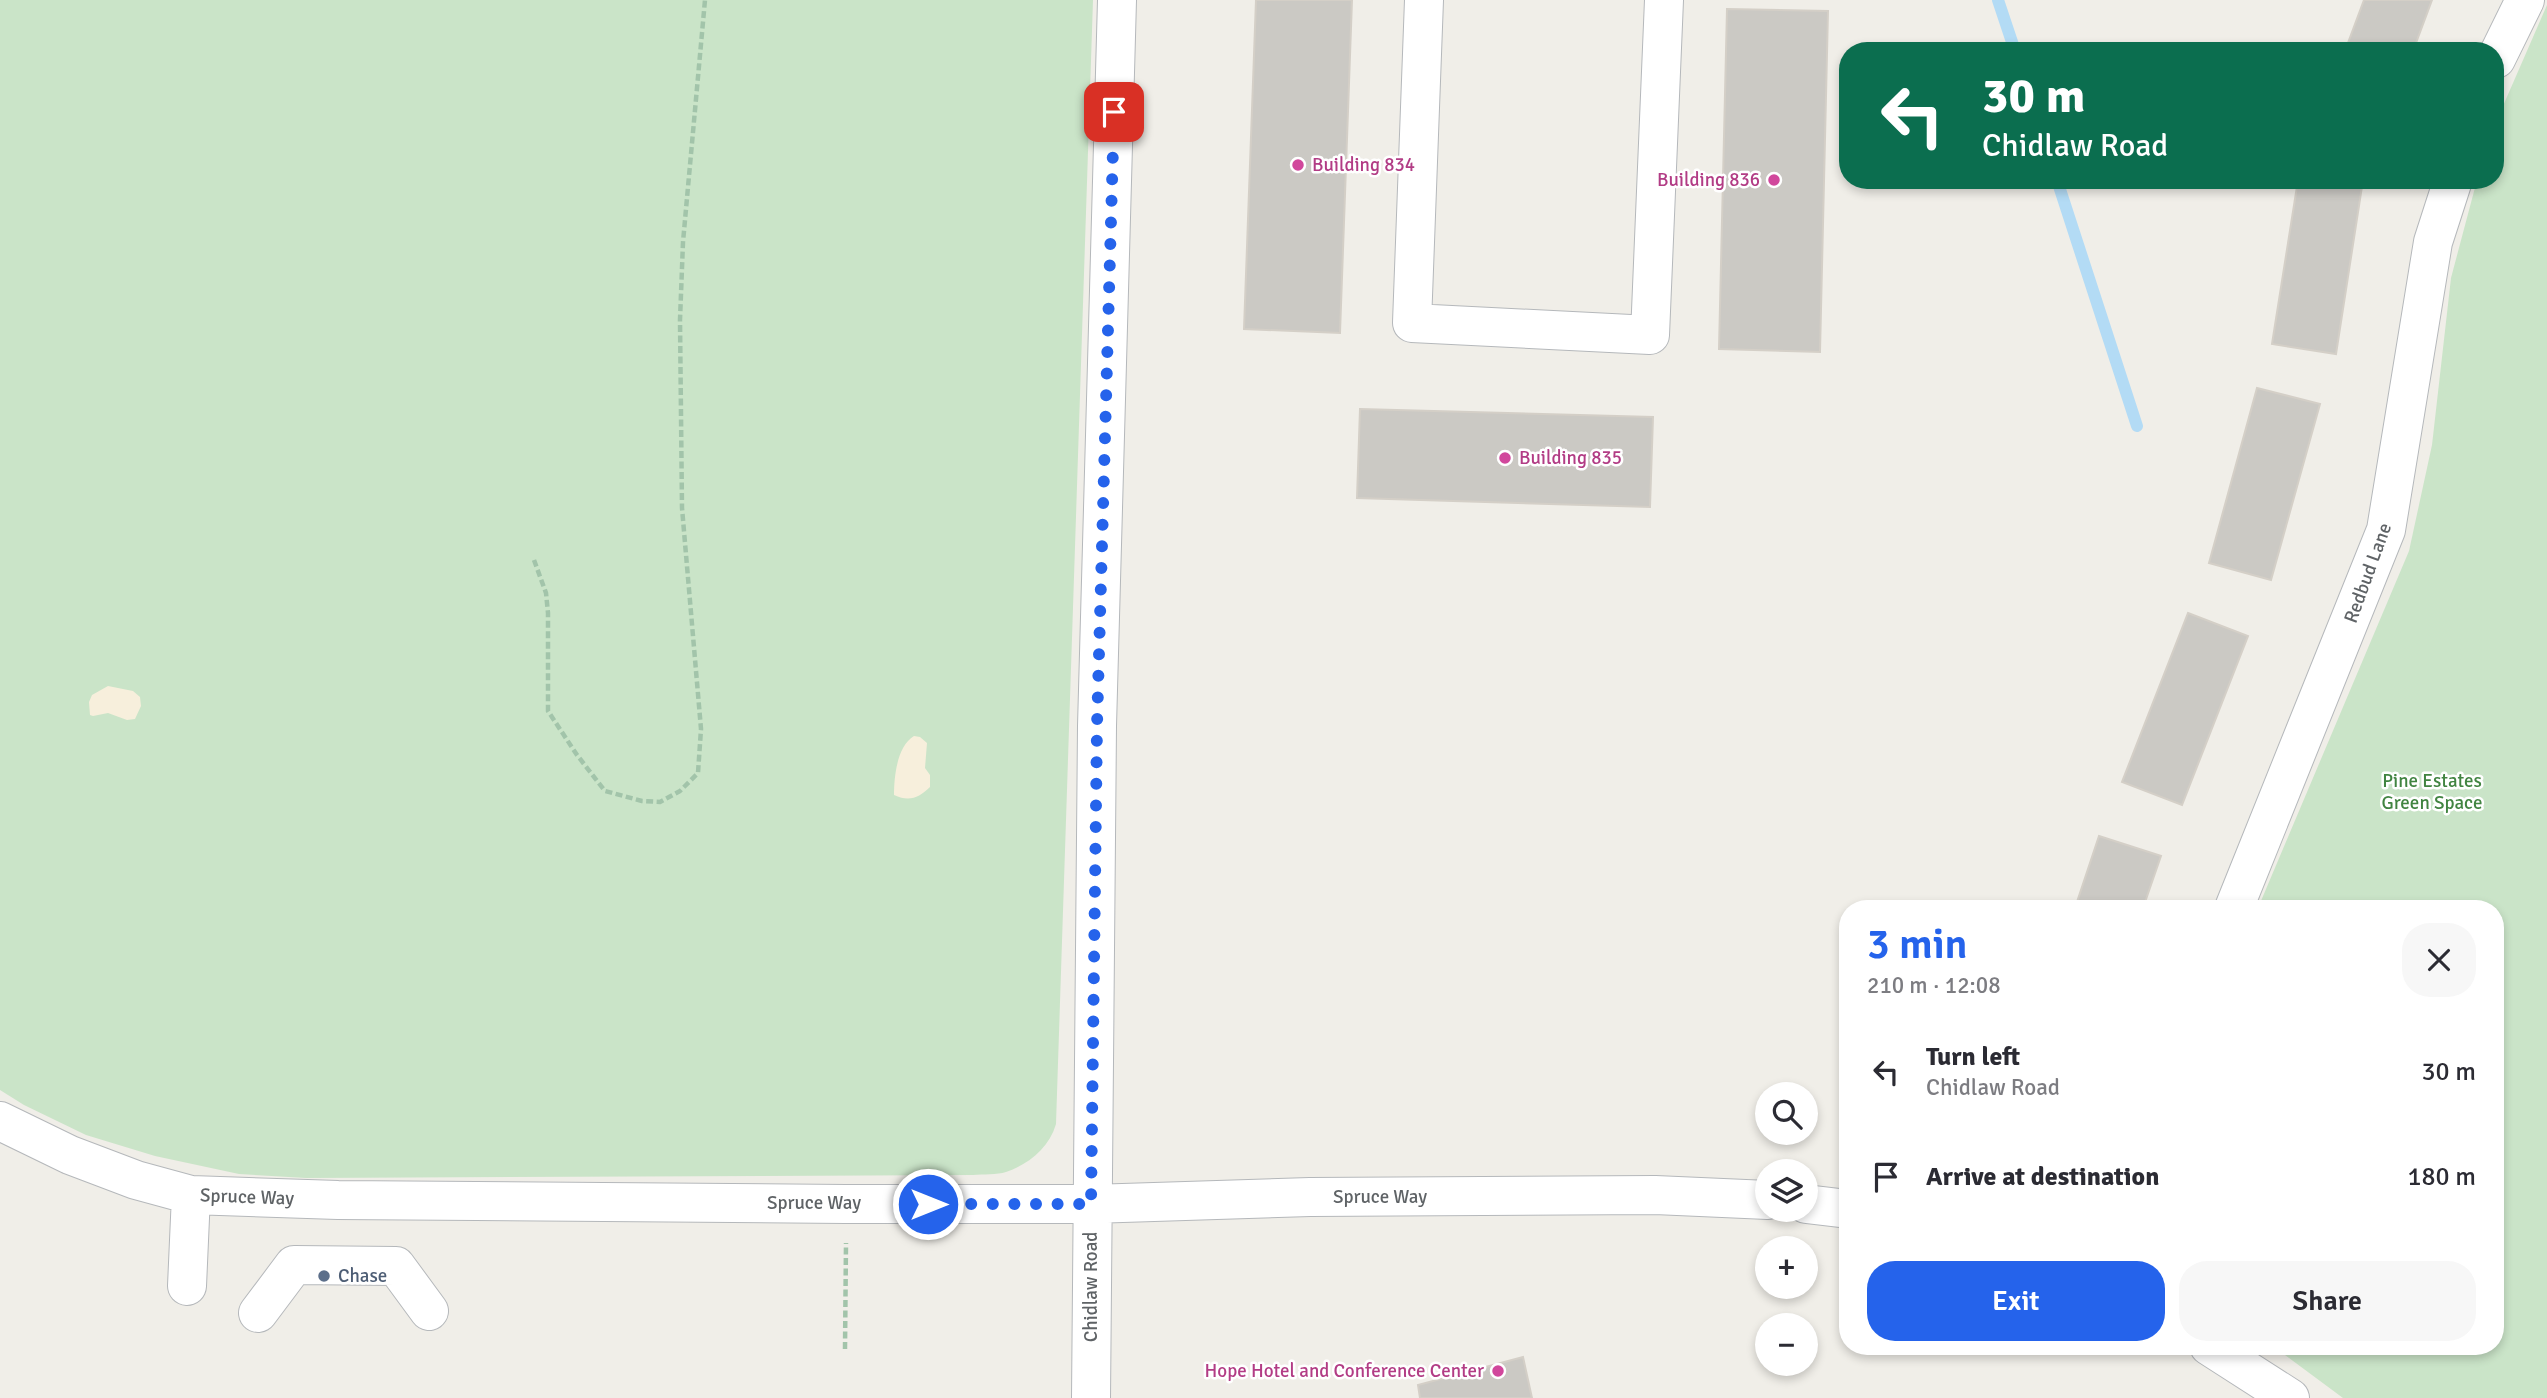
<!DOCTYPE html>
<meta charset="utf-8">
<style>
:root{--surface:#fff;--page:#f7f7f7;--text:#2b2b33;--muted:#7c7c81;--accent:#2563eb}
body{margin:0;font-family:Signika,sans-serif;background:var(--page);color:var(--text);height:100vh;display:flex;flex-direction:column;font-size:26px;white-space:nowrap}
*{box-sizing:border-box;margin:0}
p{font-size:23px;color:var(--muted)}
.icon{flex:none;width:38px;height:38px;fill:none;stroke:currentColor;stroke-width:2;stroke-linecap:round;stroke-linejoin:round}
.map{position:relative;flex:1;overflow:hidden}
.panel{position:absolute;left:1839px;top:900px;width:665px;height:455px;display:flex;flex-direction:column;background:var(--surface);border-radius:28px;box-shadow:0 4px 10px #0003}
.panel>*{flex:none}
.guide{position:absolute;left:1839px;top:42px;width:665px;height:147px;border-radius:28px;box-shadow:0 4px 10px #0003;background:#0b6e4f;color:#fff;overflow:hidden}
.controls{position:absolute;left:1755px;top:1082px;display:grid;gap:14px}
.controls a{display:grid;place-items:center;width:63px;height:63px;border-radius:50%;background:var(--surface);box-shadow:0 4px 10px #0003;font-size:35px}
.pin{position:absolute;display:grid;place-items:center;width:60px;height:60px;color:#fff;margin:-30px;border-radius:14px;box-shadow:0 4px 10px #0006}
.me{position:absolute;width:77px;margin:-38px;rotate:90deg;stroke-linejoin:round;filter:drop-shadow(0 0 5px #0008)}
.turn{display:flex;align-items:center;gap:24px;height:147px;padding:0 28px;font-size:32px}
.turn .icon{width:91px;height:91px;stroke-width:2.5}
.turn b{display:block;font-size:49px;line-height:60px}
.round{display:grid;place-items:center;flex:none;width:74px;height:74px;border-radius:28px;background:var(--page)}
.head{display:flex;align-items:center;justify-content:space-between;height:119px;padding:0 28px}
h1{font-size:42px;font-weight:600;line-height:52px;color:var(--accent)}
.button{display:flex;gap:14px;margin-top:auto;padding:14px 28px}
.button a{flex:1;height:80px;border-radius:28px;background:var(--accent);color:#fff;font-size:28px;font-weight:600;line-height:80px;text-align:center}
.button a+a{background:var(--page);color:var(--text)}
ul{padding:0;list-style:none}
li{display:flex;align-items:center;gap:21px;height:105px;padding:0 28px}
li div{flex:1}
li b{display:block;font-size:26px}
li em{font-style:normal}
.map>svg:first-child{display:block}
</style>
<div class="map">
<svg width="2547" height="1398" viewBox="0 0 2547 1398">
<rect width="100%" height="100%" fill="#f0eee8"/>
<path fill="#cae4c8" d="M0 0H1093L1056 1124C1049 1148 1029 1164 1006 1172 997 1175 983 1174 973 1175L306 1178 239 1174 155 1156 86 1135 24 1105 0 1090Z
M2547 5V1398H2343L2273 1346H2496V908H2258L2409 551 2432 445 2451 278 2477 180H2496V122Z"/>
<path fill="#f7efdc" d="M108 686 133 691 140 697 141 706 135 719 127 720 108 713 93 716 90 715 89 702 92 695Z
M914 736 920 737 927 743 925 768 930 775V787C919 798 909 802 894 795 894 777 897 746 914 736Z"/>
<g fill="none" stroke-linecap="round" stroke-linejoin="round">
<path stroke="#b3dbf5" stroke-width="12" d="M1998 0 2015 51
M2057 180 2137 426"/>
</g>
<path fill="#cbc9c4" stroke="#d4cfc7" stroke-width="2" d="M1256 0H1352L1340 333 1244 329Z
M2364 0H2432L2413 51H2345Z
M1727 9 1828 11 1820 352 1719 349Z
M2298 180H2363L2336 354 2272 344Z
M2257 388 2320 404 2271 580 2209 563Z
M1360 409 1653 417 1650 507 1357 498Z
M2188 613 2248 636 2182 805 2122 782Z
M2099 836 2161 856 2143 908H2075Z
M1523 1357 1532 1398H1420L1418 1385Z"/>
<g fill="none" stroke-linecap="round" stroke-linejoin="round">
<defs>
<path id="minor" d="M1424 0 1412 323 1650 335 1664 0
M2496 59 2525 0
M2234 908 2386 530 2433 242 2453 180
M0 1121 70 1155 136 1180 191 1195 338 1200 846 1204H1091L1310 1197 1655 1195 1768 1200
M1806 1204 1848 1209
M187 1286 191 1195
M258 1313 294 1265 396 1266 429 1311
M2209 1346 2290 1398
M1091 1398 1097 726 1117 0"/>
</defs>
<use href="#minor" stroke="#b5b8bb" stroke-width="40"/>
<path stroke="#a2c4aa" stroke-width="4.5" stroke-dasharray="7 3.5" stroke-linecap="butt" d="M534 560 546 593 548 613V711L577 755 605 791 642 801 660 802 680 791 698 773 701 729 682 508 680 320 683 242 705 0
M845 1349 846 1243"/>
<use href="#minor" stroke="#fff" stroke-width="38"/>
</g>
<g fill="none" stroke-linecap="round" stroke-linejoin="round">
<path stroke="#2563eb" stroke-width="12" stroke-dasharray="0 21.6" d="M928 1204H1091L1097 726 1114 112"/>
</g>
<g fill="#d1479c" stroke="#fff" stroke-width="2.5">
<circle cx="1298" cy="165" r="7"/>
<circle cx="1774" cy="180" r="7"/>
<circle cx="1505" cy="458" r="7"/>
<circle cx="1498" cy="1371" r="7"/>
</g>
<circle fill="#5c6f8a" stroke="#fff" stroke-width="2.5" cx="324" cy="1276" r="7"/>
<g text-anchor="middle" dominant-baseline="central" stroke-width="5" stroke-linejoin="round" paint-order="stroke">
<g font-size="19" fill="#b23c85" stroke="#fff" text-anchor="start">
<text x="1312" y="165">Building 834</text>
<text x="1760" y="180" text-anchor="end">Building 836</text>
<text x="1519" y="458">Building 835</text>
<text x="1484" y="1371" text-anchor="end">Hope Hotel and Conference Center</text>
</g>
<g font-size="19" fill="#5f6366" stroke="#fff">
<text transform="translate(2368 573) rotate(-70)">Redbud Lane</text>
<text transform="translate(247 1197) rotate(2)">Spruce Way</text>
<text x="1380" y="1197">Spruce Way</text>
<text x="814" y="1203">Spruce Way</text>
<text transform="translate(1091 1287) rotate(-90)">Chidlaw Road</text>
</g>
<g font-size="19" fill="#418441" stroke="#fff">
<text x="2432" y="781">Pine Estates<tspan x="2432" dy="22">Green Space</tspan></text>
</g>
<g font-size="19" fill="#4e5e75" stroke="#fff" text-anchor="start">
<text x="338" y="1276">Chase</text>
</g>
</g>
</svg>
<div class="controls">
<a><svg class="icon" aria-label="search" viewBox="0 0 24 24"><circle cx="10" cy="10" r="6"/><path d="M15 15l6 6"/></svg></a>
<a><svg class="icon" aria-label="layers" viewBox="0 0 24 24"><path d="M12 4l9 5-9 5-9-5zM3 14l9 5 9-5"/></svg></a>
<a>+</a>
<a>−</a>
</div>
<div class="pin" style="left:1114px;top:112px;background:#d93025"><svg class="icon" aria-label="arrive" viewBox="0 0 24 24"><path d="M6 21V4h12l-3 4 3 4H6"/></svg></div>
<svg class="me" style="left:928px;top:1204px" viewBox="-20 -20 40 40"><circle r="17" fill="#2563eb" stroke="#fff" stroke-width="3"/><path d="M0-11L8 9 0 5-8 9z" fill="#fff"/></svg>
<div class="guide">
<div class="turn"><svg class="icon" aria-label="left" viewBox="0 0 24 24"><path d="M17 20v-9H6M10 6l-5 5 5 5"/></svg><div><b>30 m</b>Chidlaw Road</div></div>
</div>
<section class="panel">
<div class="head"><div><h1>3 min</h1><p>210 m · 12:08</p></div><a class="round"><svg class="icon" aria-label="close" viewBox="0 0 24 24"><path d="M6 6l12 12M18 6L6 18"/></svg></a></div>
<ul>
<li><svg class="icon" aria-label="left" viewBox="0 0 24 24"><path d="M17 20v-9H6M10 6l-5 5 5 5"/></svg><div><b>Turn left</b><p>Chidlaw Road</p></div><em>30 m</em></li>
<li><svg class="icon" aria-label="arrive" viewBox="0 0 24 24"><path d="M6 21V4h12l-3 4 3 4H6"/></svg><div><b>Arrive at destination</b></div><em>180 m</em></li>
</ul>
<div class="button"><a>Exit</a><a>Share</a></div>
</section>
</div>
